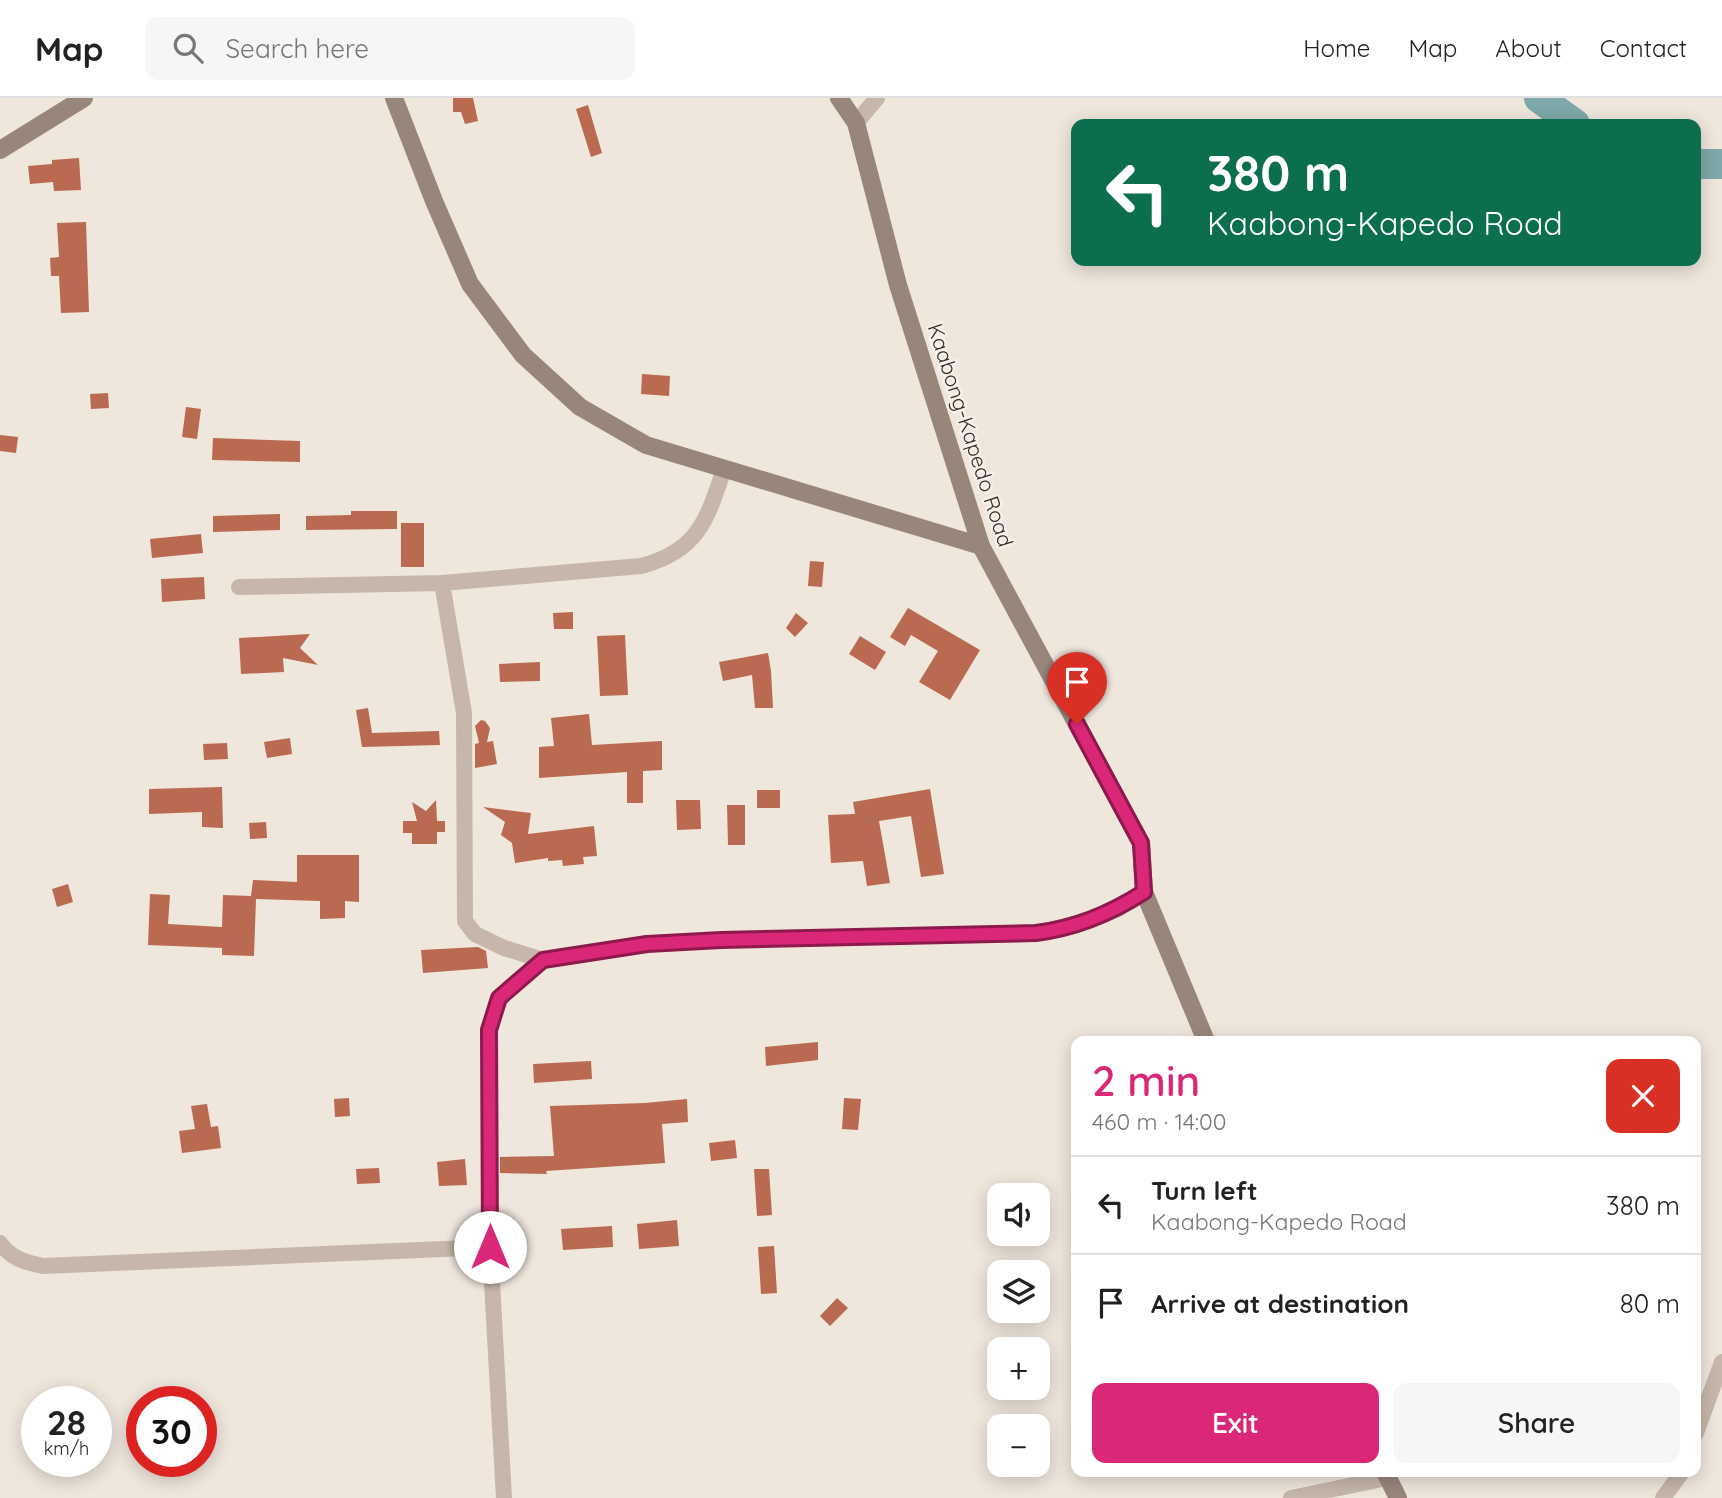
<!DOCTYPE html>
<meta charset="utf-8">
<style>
:root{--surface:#fff;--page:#f6f6f6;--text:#222;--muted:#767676;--line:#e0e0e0;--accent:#db2777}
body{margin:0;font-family:Quicksand,sans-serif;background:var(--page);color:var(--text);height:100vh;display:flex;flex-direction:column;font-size:26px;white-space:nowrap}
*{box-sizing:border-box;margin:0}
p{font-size:23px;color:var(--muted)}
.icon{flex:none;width:38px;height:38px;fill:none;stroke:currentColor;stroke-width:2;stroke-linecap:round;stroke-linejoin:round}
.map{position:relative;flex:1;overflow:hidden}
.side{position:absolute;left:1071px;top:938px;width:630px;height:441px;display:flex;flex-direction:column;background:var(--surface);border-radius:14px;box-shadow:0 4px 18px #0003}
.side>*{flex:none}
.guide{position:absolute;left:1071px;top:21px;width:630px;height:147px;border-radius:14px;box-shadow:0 4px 18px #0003;background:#0b6e4f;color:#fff;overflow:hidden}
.tools{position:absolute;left:987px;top:1085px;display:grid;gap:14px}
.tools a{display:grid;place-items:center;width:63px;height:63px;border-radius:14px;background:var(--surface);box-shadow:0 4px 18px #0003;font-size:35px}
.speed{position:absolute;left:21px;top:1288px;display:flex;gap:14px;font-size:35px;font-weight:700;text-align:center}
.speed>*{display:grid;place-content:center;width:91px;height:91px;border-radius:50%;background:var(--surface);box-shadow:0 4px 18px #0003;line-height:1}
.speed small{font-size:18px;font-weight:400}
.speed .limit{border:10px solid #d22;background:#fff;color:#111}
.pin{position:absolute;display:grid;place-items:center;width:60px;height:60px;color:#fff;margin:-72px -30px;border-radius:50% 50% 50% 0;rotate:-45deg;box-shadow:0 0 7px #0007}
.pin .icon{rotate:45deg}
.me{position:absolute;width:77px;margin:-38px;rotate:0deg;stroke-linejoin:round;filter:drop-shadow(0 0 5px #0008)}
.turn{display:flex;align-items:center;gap:24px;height:147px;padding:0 21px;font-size:32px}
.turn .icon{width:91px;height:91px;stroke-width:2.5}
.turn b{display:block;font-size:49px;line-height:60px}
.round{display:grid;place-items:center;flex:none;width:74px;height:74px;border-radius:14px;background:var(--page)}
.head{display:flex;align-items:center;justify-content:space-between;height:119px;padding:0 21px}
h1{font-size:42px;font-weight:600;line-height:52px;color:var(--accent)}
.action{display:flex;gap:14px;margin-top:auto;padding:14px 21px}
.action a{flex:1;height:80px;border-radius:14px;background:var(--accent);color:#fff;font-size:28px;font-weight:600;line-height:80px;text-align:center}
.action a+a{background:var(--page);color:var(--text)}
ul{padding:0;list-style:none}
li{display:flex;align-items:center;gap:21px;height:98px;padding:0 21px;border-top:2px solid var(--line)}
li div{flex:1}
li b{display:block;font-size:26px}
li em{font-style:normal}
header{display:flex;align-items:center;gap:42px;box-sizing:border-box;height:98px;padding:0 35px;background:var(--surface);border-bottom:2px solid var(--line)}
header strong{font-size:33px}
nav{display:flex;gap:38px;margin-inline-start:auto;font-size:24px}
.search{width:490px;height:63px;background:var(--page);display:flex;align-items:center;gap:18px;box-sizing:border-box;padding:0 24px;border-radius:14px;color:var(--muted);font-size:26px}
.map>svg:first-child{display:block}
</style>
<header>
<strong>Map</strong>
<div class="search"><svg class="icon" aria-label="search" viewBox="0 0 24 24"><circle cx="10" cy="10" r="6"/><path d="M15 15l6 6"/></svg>Search here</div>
<nav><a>Home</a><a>Map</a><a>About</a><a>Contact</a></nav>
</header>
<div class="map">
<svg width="1722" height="1400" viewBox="0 0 1722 1400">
<rect width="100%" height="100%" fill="#efe6dc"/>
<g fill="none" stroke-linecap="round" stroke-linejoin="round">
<path stroke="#7ea8a9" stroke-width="30" d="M1539 0 1575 26
M1696 66H1722"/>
</g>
<path fill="#b96a50" d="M453 0H473L478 23 465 26 461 14H453Z
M588 7 602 55 591 59 576 11Z
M79 60 81 92 54 93 53 84 30 86 28 68 52 66V62Z
M86 124 89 214 61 215 59 178H51L50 160 59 159 57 125Z
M642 276 670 278 669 298 641 296Z
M108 295 109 310 91 311 90 296Z
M186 309 201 311 197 341 182 339Z
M0 337 18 339 16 355 0 353Z
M213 340 300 343V364L212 362Z
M351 413H397V431L306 432V418L351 417Z
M280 416V432L213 434V418Z
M401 425H424V469H401Z
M201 436 203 455 152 460 150 441Z
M810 463 824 464 822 489 808 488Z
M204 479 205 501 162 504 161 481Z
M908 510 980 552 950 602 919 584 938 553 911 537 905 548 890 539Z
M573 514V531H554L553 515Z
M796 515 808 525 795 539 786 530Z
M310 536 300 550 318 567 283 560 284 574 241 576 239 540Z
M625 537 628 597 600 598 597 538Z
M860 538 886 554 875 572 849 556Z
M768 555 771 573 773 610H755L752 577 723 583 719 564Z
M540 564V583L500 584 499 566Z
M368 610 372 635 439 633 440 647 362 649 356 612Z
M589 616 592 647 662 643V672L643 673V705H627V674L539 680V649L554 648 551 620Z
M481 622 485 623 490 630 487 644 493 643 497 666 475 670V646L479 645 475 628Z
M290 640 292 656 267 660 264 644Z
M227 645 228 661 204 662 203 646Z
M222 689 223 730 202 729V714L149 716V691Z
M930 691 944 776 921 779 911 718 879 723 890 785 867 788 863 763 831 765 828 717 855 716 853 704Z
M757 692H780V710H757Z
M436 702 437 723H445V734H437V746H412V735H403V723H417L412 704 426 713Z
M676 702H700L701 731 677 732Z
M727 707H745V747H728Z
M483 709 531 715 528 736 594 728 597 758 583 759 584 766 563 768 562 762 548 763V760L515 765 512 745 501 737 505 724Z
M266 724 267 740 250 741 249 725Z
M297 757H359V804L345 803V820L320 821V803L256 801 254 858 222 857V850L148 847 150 796 170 797 168 826 222 829 223 797 251 798 253 782 297 784Z
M68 786 73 804 57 809 52 791Z
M478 849 486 853 488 870 423 875 421 852Z
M818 944V962L766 968 765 949Z
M591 963 592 981 534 985 533 966Z
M349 1000 350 1018 335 1019 334 1001Z
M844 1000 861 1001 858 1032 842 1031Z
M687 1001 688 1024 662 1026 665 1065 546 1073 547 1076 500 1075V1059L554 1058 550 1008 645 1005Z
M207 1006 211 1029 218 1028 221 1050 182 1055 179 1033 195 1031 191 1008Z
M735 1042 737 1060 711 1063 709 1045Z
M465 1061 467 1087 439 1088 437 1064Z
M379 1070 380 1085 357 1086 356 1071Z
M754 1071H769L772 1117 757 1118Z
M677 1122 679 1148 639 1151 637 1126Z
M612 1128 613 1149 563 1152 561 1131Z
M774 1148 777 1195 761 1196 758 1149Z
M837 1200 848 1210 830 1228 820 1218Z"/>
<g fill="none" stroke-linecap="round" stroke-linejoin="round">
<path stroke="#c6b7aa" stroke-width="16" d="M856 25 877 0
M442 485 464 615 465 823 475 836 504 850 543 862 647 846 721 842 1036 835 1087 823 1118 811 1144 794
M239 489 442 485 641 468C698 453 707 422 724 371
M0 1145C12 1161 24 1164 43 1168L490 1149
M1696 1335 1722 1264
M504 1400 490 1149V932L499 900 543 862
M1291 1400 1387 1380
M1663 1400 1682 1374"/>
<path stroke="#99867b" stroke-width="18" d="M394 0 434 103 470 186 523 257 580 309 646 347 981 448
M839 0 856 25 898 187 981 448 1141 745 1144 794 1206 943
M0 52 84 0
M1385 1374 1398 1400"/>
</g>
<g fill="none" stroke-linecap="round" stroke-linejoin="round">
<defs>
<path id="route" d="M490 1149 489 932 499 900 543 862 647 846 721 842 1036 835C1076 830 1110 816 1144 794L1141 745 1077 626"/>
</defs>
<use href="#route" stroke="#8e194d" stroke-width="18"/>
<use href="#route" stroke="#db2777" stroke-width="12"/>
</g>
<g text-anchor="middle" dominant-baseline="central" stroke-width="5" stroke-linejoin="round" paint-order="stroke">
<g font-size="21" fill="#342c28" stroke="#f7f0e8">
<text transform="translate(971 337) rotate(72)">Kaabong-Kapedo Road</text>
</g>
</g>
</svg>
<div class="tools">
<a><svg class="icon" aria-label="sound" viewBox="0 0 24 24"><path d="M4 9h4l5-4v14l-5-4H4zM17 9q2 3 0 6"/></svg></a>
<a><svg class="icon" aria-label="layers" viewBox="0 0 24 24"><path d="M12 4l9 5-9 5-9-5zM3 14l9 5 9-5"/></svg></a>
<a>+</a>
<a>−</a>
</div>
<div class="speed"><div>28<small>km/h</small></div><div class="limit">30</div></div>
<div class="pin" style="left:1077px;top:626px;background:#d93025"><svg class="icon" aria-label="arrive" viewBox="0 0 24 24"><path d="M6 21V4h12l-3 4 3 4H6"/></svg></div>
<svg class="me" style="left:490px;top:1149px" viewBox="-20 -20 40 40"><circle r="19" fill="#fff"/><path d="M0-13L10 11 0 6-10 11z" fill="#db2777"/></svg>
<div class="guide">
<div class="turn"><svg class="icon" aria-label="left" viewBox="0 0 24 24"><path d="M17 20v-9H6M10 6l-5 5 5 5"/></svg><div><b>380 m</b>Kaabong-Kapedo Road</div></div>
</div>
<section class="side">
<div class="head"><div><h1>2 min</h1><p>460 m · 14:00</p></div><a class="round" style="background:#d93025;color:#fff"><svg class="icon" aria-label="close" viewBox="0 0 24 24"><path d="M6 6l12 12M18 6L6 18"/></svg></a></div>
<ul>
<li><svg class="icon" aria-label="left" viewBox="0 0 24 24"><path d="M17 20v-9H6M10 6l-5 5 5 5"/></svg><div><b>Turn left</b><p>Kaabong-Kapedo Road</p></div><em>380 m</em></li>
<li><svg class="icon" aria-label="arrive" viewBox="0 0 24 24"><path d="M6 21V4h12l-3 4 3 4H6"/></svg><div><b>Arrive at destination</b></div><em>80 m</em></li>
</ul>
<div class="action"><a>Exit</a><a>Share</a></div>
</section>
</div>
